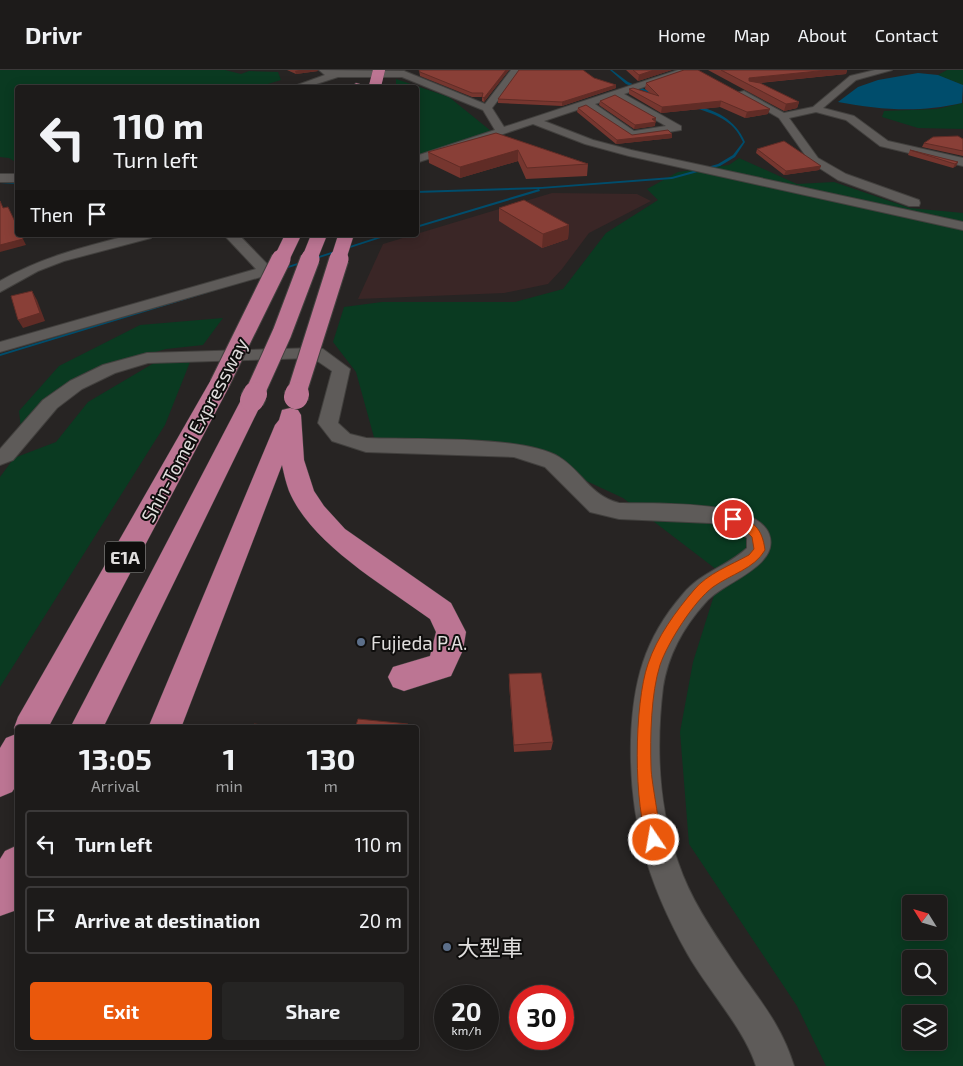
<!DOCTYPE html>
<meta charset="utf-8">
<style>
:root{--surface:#1d1b1a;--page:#252423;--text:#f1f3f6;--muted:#a0a1a2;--line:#3b3939;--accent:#ea580c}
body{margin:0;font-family:"Exo 2","Noto Sans JP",sans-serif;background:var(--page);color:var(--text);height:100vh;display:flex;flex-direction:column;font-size:19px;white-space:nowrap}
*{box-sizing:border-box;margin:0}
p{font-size:16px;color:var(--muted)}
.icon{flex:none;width:28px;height:28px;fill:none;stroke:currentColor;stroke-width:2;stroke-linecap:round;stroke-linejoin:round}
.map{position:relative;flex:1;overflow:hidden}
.details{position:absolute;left:15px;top:655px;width:404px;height:325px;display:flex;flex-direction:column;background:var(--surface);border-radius:5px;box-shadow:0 2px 12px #0003,0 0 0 1px var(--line)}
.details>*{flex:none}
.banner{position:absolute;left:15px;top:15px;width:404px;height:152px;border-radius:5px;box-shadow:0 2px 12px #0003,0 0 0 1px var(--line);background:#1d1b1a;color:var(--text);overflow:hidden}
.needle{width:32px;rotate:307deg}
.fabs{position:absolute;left:902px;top:825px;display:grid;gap:10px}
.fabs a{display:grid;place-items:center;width:45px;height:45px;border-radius:5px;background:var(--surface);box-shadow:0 2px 12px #0003,0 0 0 1px var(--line);font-size:25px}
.speed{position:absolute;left:434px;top:915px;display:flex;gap:10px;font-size:25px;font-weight:700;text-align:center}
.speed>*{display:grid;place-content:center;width:65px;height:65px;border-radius:50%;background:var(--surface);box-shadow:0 2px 12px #0003,0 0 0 1px var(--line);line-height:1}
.speed small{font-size:12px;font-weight:400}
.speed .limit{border:8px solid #d22;background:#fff;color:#111}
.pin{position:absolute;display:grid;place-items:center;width:42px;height:42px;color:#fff;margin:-21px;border:2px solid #fff;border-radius:50%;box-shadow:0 1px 5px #0007}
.me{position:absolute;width:55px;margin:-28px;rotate:348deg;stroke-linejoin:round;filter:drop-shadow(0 0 4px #0008)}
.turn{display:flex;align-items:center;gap:18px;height:105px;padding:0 15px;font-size:22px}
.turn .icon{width:65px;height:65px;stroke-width:2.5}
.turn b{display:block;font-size:35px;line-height:42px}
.then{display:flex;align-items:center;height:48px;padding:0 15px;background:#0003;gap:10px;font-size:19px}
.eta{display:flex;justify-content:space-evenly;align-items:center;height:85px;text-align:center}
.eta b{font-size:30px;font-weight:700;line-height:35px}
.primary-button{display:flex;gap:10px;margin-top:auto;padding:10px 15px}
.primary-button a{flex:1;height:58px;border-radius:5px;background:var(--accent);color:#fff;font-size:20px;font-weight:700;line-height:58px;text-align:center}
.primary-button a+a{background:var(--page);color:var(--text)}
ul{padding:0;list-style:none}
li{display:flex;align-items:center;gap:15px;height:68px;margin:0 10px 8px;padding:0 5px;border:2px solid var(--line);border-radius:5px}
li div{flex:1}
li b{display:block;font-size:19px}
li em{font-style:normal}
header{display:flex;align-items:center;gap:30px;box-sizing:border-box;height:70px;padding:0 25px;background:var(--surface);border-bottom:1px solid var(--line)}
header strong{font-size:24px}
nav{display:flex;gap:28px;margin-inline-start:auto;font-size:18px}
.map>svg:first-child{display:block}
</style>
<header>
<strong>Drivr</strong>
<nav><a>Home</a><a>Map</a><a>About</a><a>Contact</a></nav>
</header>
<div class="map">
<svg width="963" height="996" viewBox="0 0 963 996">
<rect width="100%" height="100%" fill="#272423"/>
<path fill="#3a2626" d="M552 123 637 124 651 131 589 163 562 199 548 214 504 223 358 229 383 174Z"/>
<path fill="#0a3a21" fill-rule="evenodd" d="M0 0H225L241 4 249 1 278 2 281 10 268 14 277 18H18L17 93 9 88 0 87Z
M947 0H963V15L938 5Z
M396 9 449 27 491 61 416 86V18H396Z
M963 33V59L918 58 882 47 884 41 937 39Z
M739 88 797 114 834 112 910 138 963 143V996H826L797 936 689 774 680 662 693 592 721 503 623 428 509 375 375 371 356 302 333 272 344 237 382 232H515L563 219 606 163 658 130 647 119 678 102 729 95ZM911 834H939V861H911ZM911 889H939V916H911ZM911 944H939V971H911Z
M223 248 203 275 166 279 88 301 38 338 21 358 19 341 59 296 140 255Z
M159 290 190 292 165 355 0 617V407L14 388 56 372 88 332Z"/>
<path fill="#004d6c" d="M918 3 938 5 963 15 962 33C919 43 881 40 838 32L858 17 878 10Z"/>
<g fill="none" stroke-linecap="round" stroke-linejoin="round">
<path fill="#004d6c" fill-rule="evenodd" d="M610 0H612L628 12 656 24 654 25 626 14Z
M692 35C715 39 736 50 745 72L735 87 720 96 672 109 539 119 540 121 416 158V156L539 119 416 123V121L542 117 672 107 718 94 733 85 743 72C733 49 714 44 692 37Z
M0 111 18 112V114L0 113Z
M384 165H390L282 200 279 199Z
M240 211 243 212 0 286V284Z"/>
<defs>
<path id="minor" d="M319 0 404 1 485 34 511 0H521L492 38 504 57 678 0H692L624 24 681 56V60L632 68 586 37 544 51 593 70 631 80 963 152V160L629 86 585 74 533 54 416 93V86L495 60 483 40 402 7H338L304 18H289L325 5ZM615 27 666 56 634 61 595 34Z
M875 0H892L856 10 823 38 854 46 888 71 963 88V96L880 76 846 50 816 42 789 48 818 88 846 104 919 130 920 133 919 136H909L838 110 810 92 779 48 736 23 744 21 784 43 813 37 850 6Z
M0 104H18V112H0Z
M130 165H153L151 168 64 191 38 201 0 222V211C42 187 83 177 130 165Z
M224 165H239L271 198 273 201 271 204 0 282V272L256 199Z
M317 278 323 279 350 299 338 353 350 364 366 368C412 370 522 365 559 387 582 401 590 426 619 433 651 434 756 429 769 464 781 496 723 512 706 532 684 556 668 585 663 617 656 674 658 737 678 792 690 828 711 859 732 890 757 928 780 951 794 996H756C744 958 707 919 687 883 648 813 629 751 631 670 633 612 644 569 683 524 701 502 728 496 747 478V468L739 461 729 456 711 453 619 449 590 442 545 397 514 387 366 382 332 371 318 353 332 301 313 288 148 293 115 303 82 319 57 338 13 390 0 395V379L43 330 70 311 103 295 147 283Z"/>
<path id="highway" d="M356 13 360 14 361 18H350Z
M219 309 227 310 230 315 48 658H18V713L12 722 0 727V678L6 668 16 664 14 658 18 647 208 315 211 310Z
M252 323 260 325 263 330 103 658H70L241 330 244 325Z
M290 338 298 340 301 345 304 390 314 421 324 436 345 459 451 533 466 562 463 580 451 606 404 621 393 617 388 607 393 597 430 586 436 562 430 549C385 516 311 474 289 421 286 413 284 404 282 395L181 658H148L275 355 279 350 282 340Z
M18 775V834L14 841 0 846V789L5 781Z"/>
</defs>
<use href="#minor" stroke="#42403e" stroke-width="2"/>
<use href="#highway" stroke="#42403e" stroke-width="1"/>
<use href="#minor" fill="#5e5b59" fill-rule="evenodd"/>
<use href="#highway" fill="#bc7593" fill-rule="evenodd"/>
<defs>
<path id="highway-bridge-far3" d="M375 16 379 0"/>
<path id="highway-bridge-far2" d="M281 190 293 165
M309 190 319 165
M338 190 346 165"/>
<path id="highway-bridge-far1" d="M219 315 281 189
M254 325 282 263 310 189
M296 325 339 189"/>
<path id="highway-bridge" d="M296 327 297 324
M252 330 255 324"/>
</defs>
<use href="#highway-bridge-far3" stroke="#42403e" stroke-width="12" stroke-linecap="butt"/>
<use href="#highway-bridge-far2" stroke="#42403e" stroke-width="16" stroke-linecap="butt"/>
<use href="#highway-bridge-far1" stroke="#42403e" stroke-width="21" stroke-linecap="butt"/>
<use href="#highway-bridge" stroke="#42403e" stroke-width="26" stroke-linecap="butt"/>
<use href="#highway-bridge-far3" stroke="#bc7593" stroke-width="12"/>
<use href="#highway-bridge-far2" stroke="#bc7593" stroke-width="15"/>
<use href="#highway-bridge-far1" stroke="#bc7593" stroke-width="19"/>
<use href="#highway-bridge" stroke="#bc7593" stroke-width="24"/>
</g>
<path fill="#76362f" d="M287 0H317L318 1 296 4Z
M419 0H509L484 32 482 31V27H472L420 6Z
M626 0H672L638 11Z
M684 0 768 44 745 48 720 37 661 43 629 24V19L650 23 645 19 646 13Z
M708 0H847L846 4 760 13 799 32 797 38 784 41Z
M594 8 616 15V18L562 36 498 33V29Z
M600 31 655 51V56L634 59 599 35Z
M578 38 632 65 672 68 616 74 577 42Z
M496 63 588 94 587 106 526 109 518 91 460 108 429 93 428 82Z
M963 69V86L922 77 924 73Z
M757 79 821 96 819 100 784 105 756 83Z
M910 80 958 92 956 96 953 98 908 85Z
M499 138 569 155 568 169 542 178 499 151Z
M509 604 553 672 551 680 514 682 509 613Z"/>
<path fill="#602c26" d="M299 0H317L318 1 296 4 295 1Z
M506 0H509L484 32V28Z
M654 0H672L638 11 639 5Z
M828 0H847L846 4 748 14 749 8Z
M616 15V18L562 36V32Z
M721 31 720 37 661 43 662 37Z
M799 32 797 38 784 41 786 34Z
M770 39 768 44 745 48 747 42Z
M656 48 655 56 634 59 635 55 652 49Z
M672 64V68L616 74 617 70Z
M518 80V91L460 108V97Z
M958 92 956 96 953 98 955 94Z
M821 96 819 100 784 105 786 101Z
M569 155 568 169 542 178 543 164Z
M21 165 26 175 0 182V175Z
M32 221 37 230 45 251 23 258 18 250Z"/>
<path fill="#893f37" stroke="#602c26" d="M419 0H506L484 28 482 27 483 23H472L420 2Z
M519 0H583L594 8 616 15 562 32 498 29Z
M633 0H654L639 5Z
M684 0H698L770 39 747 42 721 31 662 37 629 19 633 18 659 26 646 13Z
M721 0H828L749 8V11L760 13 799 32 786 34Z
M615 25 656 48 652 49 656 52 635 55 600 31Z
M586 35 632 65 668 60 672 64 617 70 578 38Z
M496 63 588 94 527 98 518 80 460 97 428 82Z
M958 66 963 69V81L924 73 933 67Z
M784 71 821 96 786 101 757 79Z
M910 80 958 92 955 94Z
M524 130 569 155 543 164 499 138Z
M0 131 3 138 8 137 18 158V165H21L23 169 0 175Z
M32 221 40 243 18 250 11 226Z
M541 603 553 672 514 675 509 604Z
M358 649 408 654 407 658H355Z
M254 654 287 658H253Z"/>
<path fill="#ea580c" stroke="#983908" d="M733 445C754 451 762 458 765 480 754 499 731 504 713 517 694 531 668 572 660 595 651 623 650 667 651 697 651 712 663 767 660 775L654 778 649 775C633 737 634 634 648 594 657 567 676 541 694 520 707 504 731 495 749 485L754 479 752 467C745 459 733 455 728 449Z"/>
<g fill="#5c6f8a" stroke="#0f0e0d" stroke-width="2">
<circle cx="361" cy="572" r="5"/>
<circle cx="447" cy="877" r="5"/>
</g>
<g text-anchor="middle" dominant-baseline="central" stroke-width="4" stroke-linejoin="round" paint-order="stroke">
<rect fill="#0f0e0d" stroke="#a1a09f" stroke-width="1" x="105" y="471.5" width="40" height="31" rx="4"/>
<g font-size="18" font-weight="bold" fill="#e0dedd">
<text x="125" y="487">E1A</text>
</g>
<g font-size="19" fill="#e0dedd" stroke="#0f0e0d">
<text transform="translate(194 360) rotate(-62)">Shin-Tomei Expressway</text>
</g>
<g font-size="19" fill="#e0dedd" stroke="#0f0e0d" text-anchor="start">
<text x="371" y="572">Fujieda P.A.</text>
</g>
<g font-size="22" fill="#e0dedd" stroke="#0f0e0d" text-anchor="start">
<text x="457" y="877">大型車</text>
</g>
</g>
</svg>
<div class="fabs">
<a><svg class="needle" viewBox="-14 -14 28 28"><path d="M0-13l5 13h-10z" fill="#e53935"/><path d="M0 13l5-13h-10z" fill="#a0a1a2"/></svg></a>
<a><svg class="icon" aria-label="search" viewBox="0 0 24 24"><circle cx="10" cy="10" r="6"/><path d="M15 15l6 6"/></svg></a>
<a><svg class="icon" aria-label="layers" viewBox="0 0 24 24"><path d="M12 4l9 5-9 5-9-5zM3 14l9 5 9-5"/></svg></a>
</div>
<div class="speed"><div>20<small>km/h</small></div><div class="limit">30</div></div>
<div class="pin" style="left:733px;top:449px;background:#d93025"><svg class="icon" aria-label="arrive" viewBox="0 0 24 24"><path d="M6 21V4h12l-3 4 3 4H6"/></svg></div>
<svg class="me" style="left:654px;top:770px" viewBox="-20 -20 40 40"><circle r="17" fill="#ea580c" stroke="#fff" stroke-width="3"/><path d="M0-11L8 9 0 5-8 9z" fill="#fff"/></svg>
<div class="banner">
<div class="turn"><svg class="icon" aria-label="left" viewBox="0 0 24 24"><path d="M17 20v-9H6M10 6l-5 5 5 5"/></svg><div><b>110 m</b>Turn left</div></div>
<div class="then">Then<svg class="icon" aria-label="arrive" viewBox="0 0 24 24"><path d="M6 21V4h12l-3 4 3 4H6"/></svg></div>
</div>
<section class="details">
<div class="eta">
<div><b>13:05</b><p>Arrival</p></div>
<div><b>1</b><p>min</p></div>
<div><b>130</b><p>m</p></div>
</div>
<ul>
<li><svg class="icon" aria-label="left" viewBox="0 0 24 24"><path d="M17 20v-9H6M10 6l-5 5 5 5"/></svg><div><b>Turn left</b></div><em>110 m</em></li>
<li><svg class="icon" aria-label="arrive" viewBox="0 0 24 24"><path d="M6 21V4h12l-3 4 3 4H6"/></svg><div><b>Arrive at destination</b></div><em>20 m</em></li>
</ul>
<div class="primary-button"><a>Exit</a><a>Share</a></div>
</section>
</div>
